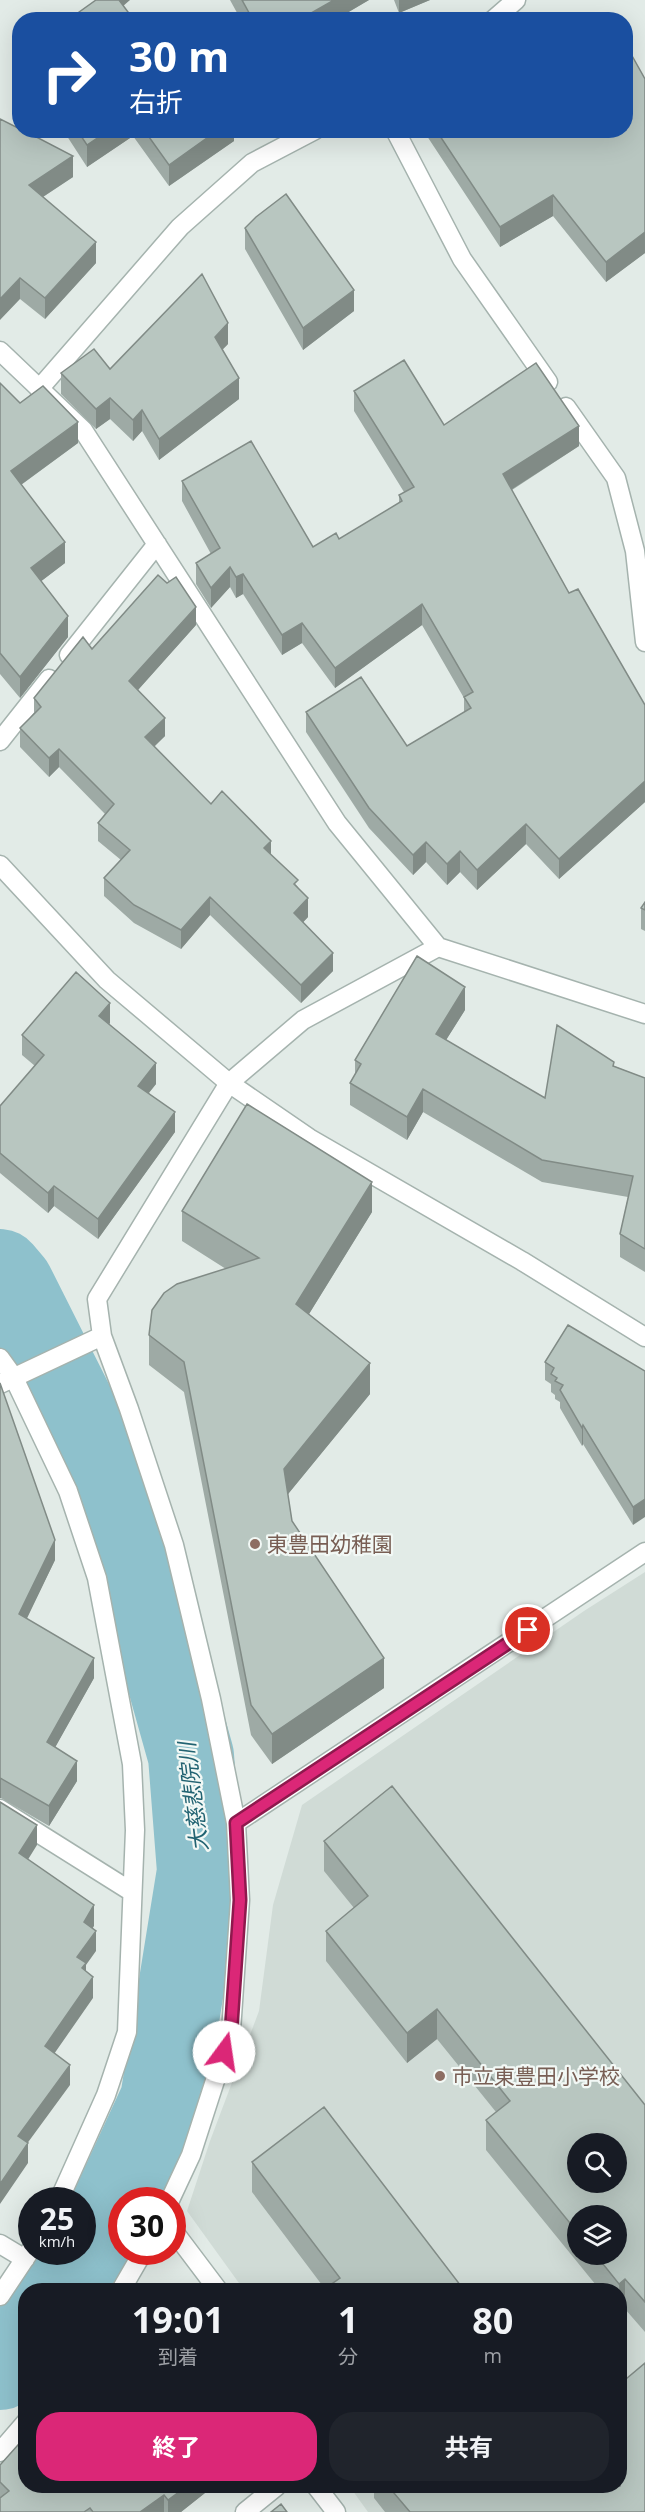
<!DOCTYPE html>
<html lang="ja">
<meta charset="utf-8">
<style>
:root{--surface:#171b24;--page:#20242c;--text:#f1f3f6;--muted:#9ea1a6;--accent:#db2777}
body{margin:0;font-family:"Open Sans","Noto Sans JP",sans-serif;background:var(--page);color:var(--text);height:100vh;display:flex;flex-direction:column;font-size:22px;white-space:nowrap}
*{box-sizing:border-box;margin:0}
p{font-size:20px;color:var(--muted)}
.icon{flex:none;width:33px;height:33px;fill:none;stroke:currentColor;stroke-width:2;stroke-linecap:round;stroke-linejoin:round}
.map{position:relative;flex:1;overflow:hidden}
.drawer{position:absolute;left:18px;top:2283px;width:609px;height:210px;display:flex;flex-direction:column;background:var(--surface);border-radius:24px;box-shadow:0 6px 24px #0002}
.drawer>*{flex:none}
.top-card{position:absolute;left:12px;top:12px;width:621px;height:126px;border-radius:24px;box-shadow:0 6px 24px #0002;background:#1a4fa0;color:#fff;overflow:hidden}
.fabs{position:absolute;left:567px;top:2133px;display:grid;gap:12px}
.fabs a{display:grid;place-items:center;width:60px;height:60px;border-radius:50%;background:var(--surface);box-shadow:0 6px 24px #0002;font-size:30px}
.speed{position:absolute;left:18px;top:2187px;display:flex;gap:12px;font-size:30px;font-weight:700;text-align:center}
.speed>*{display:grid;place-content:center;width:78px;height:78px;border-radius:50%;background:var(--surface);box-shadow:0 6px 24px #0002;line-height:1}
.speed small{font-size:15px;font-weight:400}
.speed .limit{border:9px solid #d22;background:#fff;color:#111}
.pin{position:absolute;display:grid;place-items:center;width:51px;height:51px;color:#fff;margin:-26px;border:3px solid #fff;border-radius:50%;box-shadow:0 2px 6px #0007}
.me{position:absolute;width:66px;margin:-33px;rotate:14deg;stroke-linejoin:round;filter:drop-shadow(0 0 4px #0008)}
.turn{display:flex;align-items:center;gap:21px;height:126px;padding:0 18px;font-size:27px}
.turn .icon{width:78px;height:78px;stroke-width:2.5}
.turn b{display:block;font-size:42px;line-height:51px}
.eta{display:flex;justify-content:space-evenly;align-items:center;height:102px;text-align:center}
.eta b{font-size:36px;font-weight:700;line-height:42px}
.primary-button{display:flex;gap:12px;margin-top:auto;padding:12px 18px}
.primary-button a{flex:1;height:69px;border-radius:24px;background:var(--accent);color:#fff;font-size:24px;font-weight:700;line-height:69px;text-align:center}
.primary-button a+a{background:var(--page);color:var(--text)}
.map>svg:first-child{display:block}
</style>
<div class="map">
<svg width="645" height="2512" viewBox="0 0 645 2512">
<rect width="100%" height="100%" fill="#e2ebe7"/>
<path fill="#d0dbd6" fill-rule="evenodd" d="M645 1572V2512H368L350 2487 353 2486H620V2290H244L187 2211 210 2141 259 2011 273 1905 302 1805 584 1611ZM578 2144H616V2182H578ZM578 2216H616V2254H578Z"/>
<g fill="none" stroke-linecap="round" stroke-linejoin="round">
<path stroke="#8ec1cc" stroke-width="86" d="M0 1272 11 1285 85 1432 161 1649 191 1756 200 1871 163 2100 111 2213 55 2290
M0 2367 26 2332"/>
<defs>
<path id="minor" d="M493 20 516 0
M395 130 462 259 548 382
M0 351 83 430 337 823 438 947 645 1014
M39 389 180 227 252 163 315 130
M566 407 616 478 635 551 645 642
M69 655 157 544
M0 741 49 679
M0 865 107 980 229 1083 309 1138 522 1261 645 1337
M0 1358 13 1376 68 1491 97 1578 132 1764 135 1830 127 2032 106 2095 59 2200
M0 1384 102 1336
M0 1809 132 1892
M236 1823 645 1552
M170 2200 191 2155 231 2031 240 1900 236 1823 211 1699 174 1545 129 1409 102 1336 97 1299 229 1083 303 1020 438 947
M172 2229 218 2290
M0 2244 25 2259
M121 2290 143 2252
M0 2296 32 2248
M0 2452 26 2422
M316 2486 336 2512
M245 2512 277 2486"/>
</defs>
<use href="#minor" stroke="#a5b3ae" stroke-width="21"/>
<use href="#minor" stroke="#fff" stroke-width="18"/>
</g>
<path fill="#9eaaa5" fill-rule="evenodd" d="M230 0H369L335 20H241Z
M394 0H430L399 13Z
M645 79V253L606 282 553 216 500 247 423 130H626Z
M0 119 73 177 43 197 96 263 45 319 20 299Z
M63 130H234V141L169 186 133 136 87 167Z
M245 228 354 311 303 350 245 249Z
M228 344 222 350 239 399 159 460 142 431 133 441 110 419 96 429 61 394V373L110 369Z
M0 383 20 403 78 443 21 485 65 563 41 581 68 637 20 698 0 674Z
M354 391 444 425 579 446 512 490 569 593 645 705V802L559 879 526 844 477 890 460 872 447 885 426 862 413 875 369 828 306 732V712L407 746 464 712V698L422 625 335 688 302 643 282 655 243 594 236 598 230 587 211 608 196 584V563L211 554 182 501V481L313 547 339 539 399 503V495L404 492 354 411Z
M196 625 138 690 165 736 154 747 211 804 271 855 298 887 308 917 303 922 333 971 301 1003 210 915 181 949 134 923 104 896V878L121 860 98 841V823L105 814 59 767 49 777 20 747V728L34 714V698L92 649Z
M645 902V931L641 929V908Z
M465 1010 446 1040 545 1098 614 1066 645 1078V1272L620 1257V1234L628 1197 542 1182 423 1112 407 1140 350 1105V1083L355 1074V1060Z
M110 1023 109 1024 156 1084 149 1093 175 1132 98 1239 54 1206 48 1213 0 1173V1106L35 1066 22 1055V1035Z
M182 1211 372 1212 309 1314 370 1394 288 1494 292 1521 384 1688 272 1764 251 1735 184 1392 149 1365V1335L226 1269 182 1241Z
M545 1362 645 1371 633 1525 583 1444 582 1446 560 1408V1402L555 1399V1395L551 1392V1384L545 1380Z
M0 1383 55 1560 26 1619 94 1678 55 1747 77 1781 49 1826 1 1798Z
M324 1841 645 2105V2332L625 2309 620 2290H600L486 2150V2120L496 2112 437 2039 407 2063 326 1961V1931L354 1908 324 1871ZM578 2216 616 2254H578Z
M252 2162 464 2290 325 2289 252 2192Z
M0 2465 210 2486V2489L181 2512H0Z
M374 2486H620L645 2512H385L374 2498Z"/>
<path fill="#818b86" d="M114 0H130L114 14Z
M334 0H369L335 20H299Z
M399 0H430L399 13Z
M109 130H133V136L87 167V145Z
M218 130H234V141L169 186V165Z
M73 156V177L29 206V185Z
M553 195V216L500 247V227Z
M645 232V253L606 282V262Z
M96 242V263L45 319V298Z
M20 278V299L0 320V299Z
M354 290V311L303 350V328Z
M228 323V344L215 357V337Z
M239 378V399L159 460V439Z
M110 398V419L96 429V409Z
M142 410V431L133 441V420Z
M78 422V443L11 492V471Z
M579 426V446L503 495V474Z
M65 542V563L31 589V568Z
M230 567V587L211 608V588Z
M243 574V594L236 598V577Z
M422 604V625L335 688V668Z
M196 607V625L129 700V681Z
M68 616V637L20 698V677Z
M302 623V643L282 655V635Z
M165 718V736L145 755V737Z
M59 749V767L49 777V758Z
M645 781V802L559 879V859Z
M526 824V844L477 890V870Z
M271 841V859L264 848Z
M426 842V862L413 875V855Z
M460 851V872L447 885V864Z
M210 897V915L181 949V930Z
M308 898V917L294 932V913Z
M333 953V971L301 1003V985Z
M465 987V1010L436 1056V1034Z
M110 1003V1023L99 1036V1016Z
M156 1063V1084L138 1106V1086Z
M423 1089V1112L407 1140V1117Z
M175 1112V1132L98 1239V1219Z
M372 1182V1212L296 1335V1304Z
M54 1186V1206L48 1213V1193Z
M370 1363V1394L284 1499V1469Z
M583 1425V1444L582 1446V1428Z
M645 1499V1517L633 1525V1507Z
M55 1540V1560L19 1635V1614Z
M94 1658V1678L47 1762V1742Z
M384 1658V1688L272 1764V1734Z
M77 1761V1781L49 1826V1806Z
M0 1778H1V1798H0Z
M37 1825V1845L19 1874V1853Z
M94 1905V1926L84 1942V1922Z
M96 1931V1951L86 1965V1983L77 1957Z
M93 1977V1998L45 2067V2046Z
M437 2009V2039L407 2063V2033Z
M70 2065V2085L18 2156V2136Z
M28 2143V2163L0 2204V2184Z
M625 2279V2309L620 2313 619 2284Z
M187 2486H210V2489L181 2512H168V2500Z
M164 2495V2512H140Z"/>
<path fill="#b8c6c0" stroke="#818b86" stroke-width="1.5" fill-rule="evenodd" d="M96 0H119L134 20H68Z
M242 0H334L299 20H253Z
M626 45 645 79V232L606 262 553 195 500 227 436 130H626Z
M0 119 20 129V130H23L73 156 29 185 96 242 45 298 20 278 0 299Z
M77 130H109L87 145Z
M144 130H218L169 165Z
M286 194 354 290 303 328 245 228 256 217Z
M202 274 228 323 215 337 239 378 159 439 142 410 133 420 110 398 96 409 61 373 94 349 110 369Z
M404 360 444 425 536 363 579 426 503 474 569 593 578 589 645 705V781L559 859 526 824 477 870 460 851 447 864 426 842 413 855 369 808 306 712 361 677 407 746 471 708 464 697 473 692 422 604 335 668 302 623 282 635 243 574 236 577 230 567 211 588 196 563 220 548 182 481 251 441 313 547 336 533 339 539 402 501 399 495 414 487 354 391Z
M0 383 20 403 43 386 78 422 11 471 65 542 31 568 68 616 20 677 0 653Z
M158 575 167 583 176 577 196 607 129 681 165 718 145 737 211 804 222 791 271 841 264 848 298 880 294 884 308 898 294 913 333 953 301 985 210 897 181 930 134 905 104 878 130 850 98 823 114 804 59 749 49 758 20 728 41 707 34 698 83 637 92 649Z
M645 902V910L641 908Z
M417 956 465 987 436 1034 545 1098 557 1025 614 1062 613 1066 645 1078V1249L620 1234 633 1176 542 1160 423 1089 407 1117 350 1083 361 1064 355 1060Z
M76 972 110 1003 99 1016 156 1063 138 1086 175 1112 98 1219 54 1186 48 1193 0 1153V1106L44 1055 22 1035Z
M247 1104 372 1182 296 1304 370 1363 284 1469 292 1521 384 1658 272 1734 251 1705 184 1362 149 1335 152 1310 164 1293 177 1284 259 1258 182 1211Z
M568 1325 645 1371V1499L633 1507 583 1425 582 1428 560 1390 563 1385 555 1381 557 1378 551 1374 554 1368 545 1362Z
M0 1383 55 1540 19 1614 94 1658 47 1742 77 1761 49 1806 0 1778Z
M392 1786 645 2105V2302L625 2279 619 2284 595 2254H616V2216H578V2233L486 2120 510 2101 437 2009 407 2033 326 1931 368 1896 324 1841ZM578 2144H616V2182H578Z
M0 1802 37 1825 19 1853 94 1905 84 1922 96 1931 77 1957 86 1963 82 1968 93 1977 45 2046 70 2065 18 2136 28 2143 0 2184Z
M324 2107 464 2290H323L340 2278 252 2162Z
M160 2284 168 2290H154Z
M645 2363V2512H410L388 2486H620V2384Z
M26 2436V2486H187L168 2500 164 2495 140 2512H93L90 2508 84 2512H0V2498L9 2491 0 2482V2465Z
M281 2504 287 2512H271Z"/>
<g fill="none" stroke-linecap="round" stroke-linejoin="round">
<defs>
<path id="route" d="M224 2052 231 2031 240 1900 236 1823 528 1630"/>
</defs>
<use href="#route" stroke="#8e194d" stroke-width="15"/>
<use href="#route" stroke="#db2777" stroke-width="10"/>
</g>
<g fill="#8d6e63" stroke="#f2f8f5" stroke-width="2">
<circle cx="255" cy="1544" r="6"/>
<circle cx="440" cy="2076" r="6"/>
</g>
<g text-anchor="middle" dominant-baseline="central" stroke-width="4.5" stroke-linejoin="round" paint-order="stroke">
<g font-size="21" fill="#785e54" stroke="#f2f8f5" text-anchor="start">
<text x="267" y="1544">東豊田幼稚園</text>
<text x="452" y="2076">市立東豊田小学校</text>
</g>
<g font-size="22" font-style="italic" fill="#226372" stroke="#f2f8f5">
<text transform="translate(192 1797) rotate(-97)">大慈悲院川</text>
</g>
</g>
</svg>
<div class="fabs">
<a><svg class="icon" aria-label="search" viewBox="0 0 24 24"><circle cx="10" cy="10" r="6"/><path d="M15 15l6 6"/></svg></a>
<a><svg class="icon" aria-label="layers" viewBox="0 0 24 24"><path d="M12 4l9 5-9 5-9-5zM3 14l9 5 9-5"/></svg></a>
</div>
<div class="speed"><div>25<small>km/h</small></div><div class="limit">30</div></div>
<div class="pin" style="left:528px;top:1630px;background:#d93025"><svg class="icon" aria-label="arrive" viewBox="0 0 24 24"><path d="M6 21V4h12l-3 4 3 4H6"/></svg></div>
<svg class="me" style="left:224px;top:2052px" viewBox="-20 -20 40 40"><circle r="19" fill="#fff"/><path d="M0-13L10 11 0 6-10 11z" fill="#db2777"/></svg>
<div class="top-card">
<div class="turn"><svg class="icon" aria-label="right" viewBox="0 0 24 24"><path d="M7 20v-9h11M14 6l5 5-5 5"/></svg><div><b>30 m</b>右折</div></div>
</div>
<section class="drawer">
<div class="eta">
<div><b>19:01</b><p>到着</p></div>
<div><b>1</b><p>分</p></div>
<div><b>80</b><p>m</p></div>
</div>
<div class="primary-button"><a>終了</a><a>共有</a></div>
</section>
</div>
